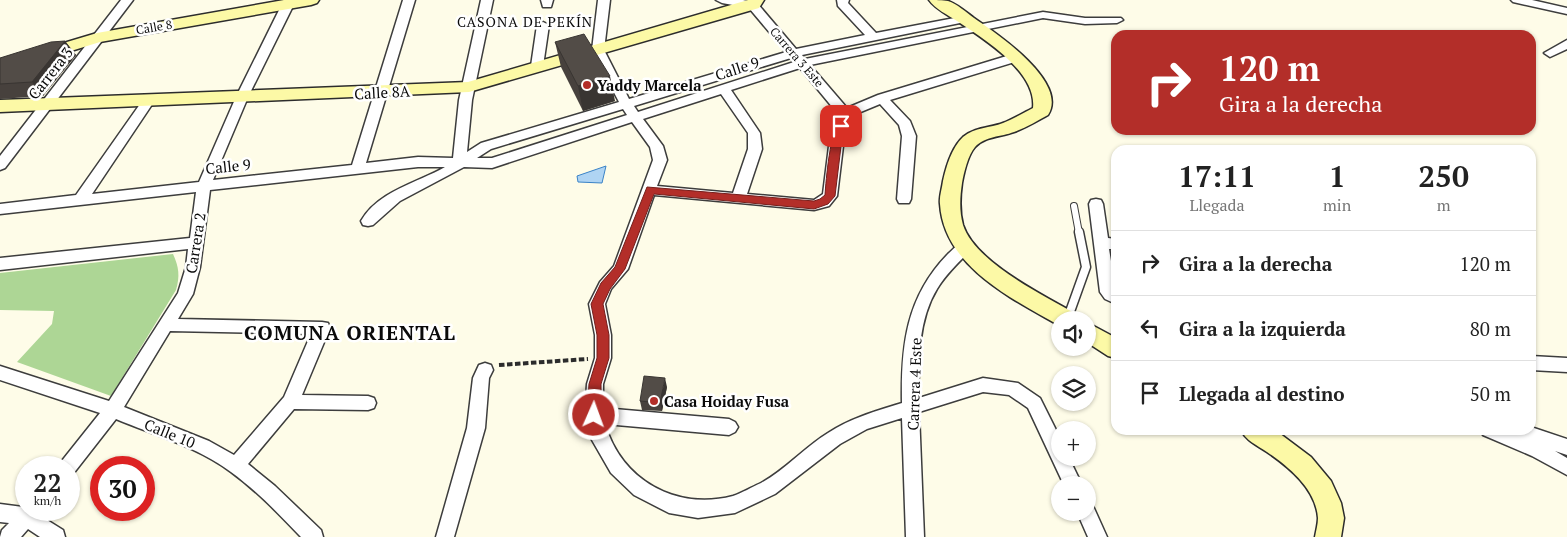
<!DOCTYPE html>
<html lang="es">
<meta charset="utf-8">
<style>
:root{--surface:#fff;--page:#f2f2f2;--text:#222;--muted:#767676;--line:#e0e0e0}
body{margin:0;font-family:"PT Serif",serif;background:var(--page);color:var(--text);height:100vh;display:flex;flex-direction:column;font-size:19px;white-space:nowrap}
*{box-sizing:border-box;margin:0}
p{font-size:16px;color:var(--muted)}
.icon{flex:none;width:28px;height:28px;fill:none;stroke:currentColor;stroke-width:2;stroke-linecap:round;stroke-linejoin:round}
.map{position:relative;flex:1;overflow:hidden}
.panel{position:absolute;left:1111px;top:145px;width:425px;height:290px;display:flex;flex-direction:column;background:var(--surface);border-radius:15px;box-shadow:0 1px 4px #0004}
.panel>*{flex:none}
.hud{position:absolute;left:1111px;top:30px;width:425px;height:105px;border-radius:15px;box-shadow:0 1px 4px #0004;background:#b32e29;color:#fff;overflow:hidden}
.buttons{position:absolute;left:1051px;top:311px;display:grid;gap:10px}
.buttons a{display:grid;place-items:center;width:45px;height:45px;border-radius:50%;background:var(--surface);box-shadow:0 1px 4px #0004;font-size:25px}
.speed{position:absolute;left:15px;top:456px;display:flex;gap:10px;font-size:25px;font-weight:700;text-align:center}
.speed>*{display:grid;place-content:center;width:65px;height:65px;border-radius:50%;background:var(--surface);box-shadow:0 1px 4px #0004;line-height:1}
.speed small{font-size:12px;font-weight:400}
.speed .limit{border:8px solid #d22;background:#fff;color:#111}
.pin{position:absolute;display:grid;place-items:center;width:42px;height:42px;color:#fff;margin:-21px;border-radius:10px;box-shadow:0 2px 8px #0006}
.me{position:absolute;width:55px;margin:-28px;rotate:2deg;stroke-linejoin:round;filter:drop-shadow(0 0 4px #0008)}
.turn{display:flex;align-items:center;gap:18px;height:105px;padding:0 25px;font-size:22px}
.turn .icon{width:65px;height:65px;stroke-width:2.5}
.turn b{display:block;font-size:35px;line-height:42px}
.eta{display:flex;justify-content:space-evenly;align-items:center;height:85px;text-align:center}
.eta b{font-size:30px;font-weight:700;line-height:35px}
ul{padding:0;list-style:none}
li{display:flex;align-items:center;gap:15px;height:65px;padding:0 25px;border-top:1px solid var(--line)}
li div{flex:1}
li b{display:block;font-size:19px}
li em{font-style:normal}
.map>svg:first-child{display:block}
</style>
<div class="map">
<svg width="1567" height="537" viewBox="0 0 1567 537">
<rect width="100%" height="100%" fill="#fefce8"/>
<path fill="#add695" d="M173 254C179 267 180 276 176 290L111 396 17 362 52 324 54 311 0 310V273Z"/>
<path fill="#afd4f3" stroke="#3a83c7" d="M606 166 602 183 578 182 577 176Z"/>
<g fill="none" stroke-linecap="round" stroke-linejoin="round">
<defs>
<path id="lane-far1" d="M1074 206 1079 233"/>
<path id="lane" d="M1067 320 1086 267 1079 232"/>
<path id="street" d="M121 0H133L5 168 0 170V156Z
M284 0H296L248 97 213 180 352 165 403 0H415L366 163 418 157 453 158 459 100 481 0H493L472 100 467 152 481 143 619 102 592 50 598 0H610L604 50 629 99 786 52 749 8 722 3 716 0H743L757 3 796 49 865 35 838 6 837 0H849L848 3 876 33 965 16 971 19 965 22 802 55 805 59 1043 12 1085 18H1121L1123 20 1117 23 1085 24 1043 18 810 65 847 108 878 95 1010 55H1018L1020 58 1018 61 890 100 910 121 916 136 911 199 909 203H899L897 199 902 136 899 125 880 104 851 116 844 138 837 196 829 206 814 210 654 195 628 269 611 289 605 304 611 335V358L603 384V408L729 419 735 422 738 427 735 432 729 435 605 424C621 480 676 511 733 496 742 493 752 487 761 483 785 470 805 447 828 433 851 418 876 411 902 403 901 346 906 297 948 254 955 248 960 240 970 243L972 247 970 251C958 263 946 274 937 289 918 320 918 362 919 398L983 378 1018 383 1040 398 1060 438V458H1069L1082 485H1064L1028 408 1009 395 983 392 919 412 924 537H906L902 418 867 429 840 444 775 494 735 513 698 518 669 513 634 495 611 473 592 440 585 415 587 384 595 358V335L589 304 600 282 614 266 653 160 650 147 632 122 492 168 464 167 400 201 373 225 368 226 363 225 361 221C378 191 417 183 445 167H418L210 190 200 267 193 294 178 319 322 322 328 323 330 328 302 395 368 396 374 398 376 403 374 408 368 410 294 409 248 464 275 486 321 530 323 537H301C279 514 257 491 231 472 198 447 154 435 116 419L73 474 69 476V468H58L61 462 100 413 0 380V366L109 401 178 293 186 267 188 249 0 270V258L190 238 196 192 0 214V204L76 195 145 97 149 96 155 100 92 194 199 182 236 97ZM791 58 794 62 638 112 634 106ZM800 68 838 114 830 138 823 194 814 200 747 194 762 149 760 133 731 90ZM721 94 748 133V149L733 193 657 186 667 160 663 146 643 119ZM623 109 627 115 492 158H477L491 149ZM170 331 311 334 284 397 234 455 209 441 124 407Z
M541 0H553L551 7H543Z
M1511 0H1532L1567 8V14L1513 2Z
M543 22 549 25 543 66 537 70 531 66 537 25Z
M1567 40V49L1550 57 1544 53Z
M1096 199 1101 200 1103 204 1108 238 1116 239V249H1109L1116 291V304L1105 299 1100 292 1089 204 1091 200Z
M1531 356 1567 358V372L1531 370Z
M485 363 491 365 493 370 489 378 485 428 454 537H436L467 428 473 378 479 365Z
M1531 427 1567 439V455L1555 451 1567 458V475L1532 456 1483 435 1480 430H1531Z
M0 504 23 507 26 505V510H39V515L63 530 65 537H40L28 529 21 537H0L2 530 9 523 0 522Z
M1088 504 1093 506 1107 537H1088L1077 512H1088Z"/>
<path id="secondary" d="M284 0H319L317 3 311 5 100 42 0 73V62L97 33Z
M748 0H764L759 8 469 92 0 112V100L468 82Z
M929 0C935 0 943 0 948 1 957 4 966 12 974 18 996 33 1069 82 1048 115 1037 121 1026 128 1014 132 1001 137 985 136 975 147 968 155 964 172 962 183 960 197 959 210 963 225 975 262 1043 295 1076 314L1079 320H1060V326C1013 299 944 267 940 204 939 197 942 189 943 181 946 167 952 147 963 137 975 127 990 128 1003 123 1013 119 1023 113 1033 108 1037 72 984 39 957 21 948 15 935 9 929 0Z
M1088 323 1116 338V358L1108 356 1088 343Z
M1241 430H1275L1311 457 1331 481 1341 503 1344 518 1341 537H1315C1316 531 1318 524 1318 518 1316 489 1289 467 1267 452 1257 445 1246 441 1241 430Z"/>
</defs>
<use href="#lane-far1" stroke="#3d3d3d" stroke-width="8"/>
<use href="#lane" stroke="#3d3d3d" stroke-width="11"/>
<use href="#street" stroke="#3d3d3d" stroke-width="3"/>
<use href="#secondary" stroke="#2c2c2c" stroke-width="3"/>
<path stroke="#2c2c2c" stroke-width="4" stroke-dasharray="5.5 2.5" stroke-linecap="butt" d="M499 365 588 359"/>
<use href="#lane-far1" stroke="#fff" stroke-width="6"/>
<use href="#lane" stroke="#fff" stroke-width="8"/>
<use href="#street" fill="#fff" fill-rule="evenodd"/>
<use href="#secondary" fill="#fcf9a6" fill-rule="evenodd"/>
</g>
<path fill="#47413d" d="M65 41 76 55 43 96 0 99V58Z
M555 42 615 101 583 111 561 67Z
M667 387 662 411 642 410 640 401Z"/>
<path fill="#393532" d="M65 41 76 55 43 96 32 82Z
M610 76 615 101 583 111 578 86Z
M665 378 667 387 662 411 660 403Z"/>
<path fill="#524c47" stroke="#393532" d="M584 34 610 76 578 86 555 42Z
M65 41 32 82 0 84V58L51 42Z
M644 376 665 378 660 403 640 401Z"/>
<path fill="#b32e29" stroke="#741e1b" d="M841 123 846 126 842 138 835 196 828 204 814 209 654 194 625 269 610 289 603 304 609 335V358L601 384V415L599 419 594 421 589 419 587 415 589 384 597 358V335L591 304 601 283 615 267 647 187 814 201 820 199 825 195C826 181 830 127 841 123Z"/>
<g fill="#b32e29" stroke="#fff" stroke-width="2">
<circle cx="587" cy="85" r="5"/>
<circle cx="654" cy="401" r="5"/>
</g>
<g text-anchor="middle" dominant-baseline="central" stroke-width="5" stroke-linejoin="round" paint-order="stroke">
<g font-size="12" fill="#0a0a0a" stroke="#fff">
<text transform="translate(154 27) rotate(-10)">Calle 8</text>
<text transform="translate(797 57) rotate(49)">Carrera 3 Este</text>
</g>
<g font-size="14" letter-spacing="1" fill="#0a0a0a" stroke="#fff">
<text x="525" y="21">CASONA DE PEKÍN</text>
</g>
<g font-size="15" fill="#0a0a0a" stroke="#fff">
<text transform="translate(737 68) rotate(-18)">Calle 9</text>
<text transform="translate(50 73) rotate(-52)">Carrera 3</text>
<text transform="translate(382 92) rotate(-3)">Calle 8A</text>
<text transform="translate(228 166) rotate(-6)">Calle 9</text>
<text transform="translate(195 243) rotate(-81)">Carrera 2</text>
<text transform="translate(914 384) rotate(-88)">Carrera 4 Este</text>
<text transform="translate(170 433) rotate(22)">Calle 10</text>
</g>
<g font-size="15" font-weight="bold" fill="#0a0a0a" stroke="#fff" text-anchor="start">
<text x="597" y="85">Yaddy Marcela</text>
<text x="664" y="401">Casa Hoiday Fusa</text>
</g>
<g font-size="20" font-weight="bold" letter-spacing="1" fill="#0a0a0a" stroke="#fff">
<text x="350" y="332">COMUNA ORIENTAL</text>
</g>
</g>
</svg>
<div class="buttons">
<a><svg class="icon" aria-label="sound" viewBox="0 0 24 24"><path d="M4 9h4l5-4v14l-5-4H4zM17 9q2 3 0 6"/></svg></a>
<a><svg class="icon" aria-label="layers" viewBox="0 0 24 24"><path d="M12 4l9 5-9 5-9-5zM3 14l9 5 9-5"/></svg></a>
<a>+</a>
<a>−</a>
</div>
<div class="speed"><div>22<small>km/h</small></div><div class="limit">30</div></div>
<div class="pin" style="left:841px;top:126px;background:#d93025"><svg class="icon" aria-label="arrive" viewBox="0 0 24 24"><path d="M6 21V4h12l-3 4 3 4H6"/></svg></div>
<svg class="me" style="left:594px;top:415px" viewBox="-20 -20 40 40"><circle r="17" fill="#b32e29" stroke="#fff" stroke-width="3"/><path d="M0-11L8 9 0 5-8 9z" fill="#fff"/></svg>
<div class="hud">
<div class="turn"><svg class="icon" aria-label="right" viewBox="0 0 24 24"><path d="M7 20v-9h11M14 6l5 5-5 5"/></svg><div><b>120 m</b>Gira a la derecha</div></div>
</div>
<section class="panel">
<div class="eta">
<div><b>17:11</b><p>Llegada</p></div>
<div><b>1</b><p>min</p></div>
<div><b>250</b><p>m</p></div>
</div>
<ul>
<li><svg class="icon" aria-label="right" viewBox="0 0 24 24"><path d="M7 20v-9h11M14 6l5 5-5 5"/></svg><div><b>Gira a la derecha</b></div><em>120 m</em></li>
<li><svg class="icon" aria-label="left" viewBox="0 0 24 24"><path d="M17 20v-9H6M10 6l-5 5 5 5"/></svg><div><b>Gira a la izquierda</b></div><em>80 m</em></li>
<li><svg class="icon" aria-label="arrive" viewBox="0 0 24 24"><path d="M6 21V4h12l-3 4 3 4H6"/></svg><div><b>Llegada al destino</b></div><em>50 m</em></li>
</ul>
</section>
</div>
